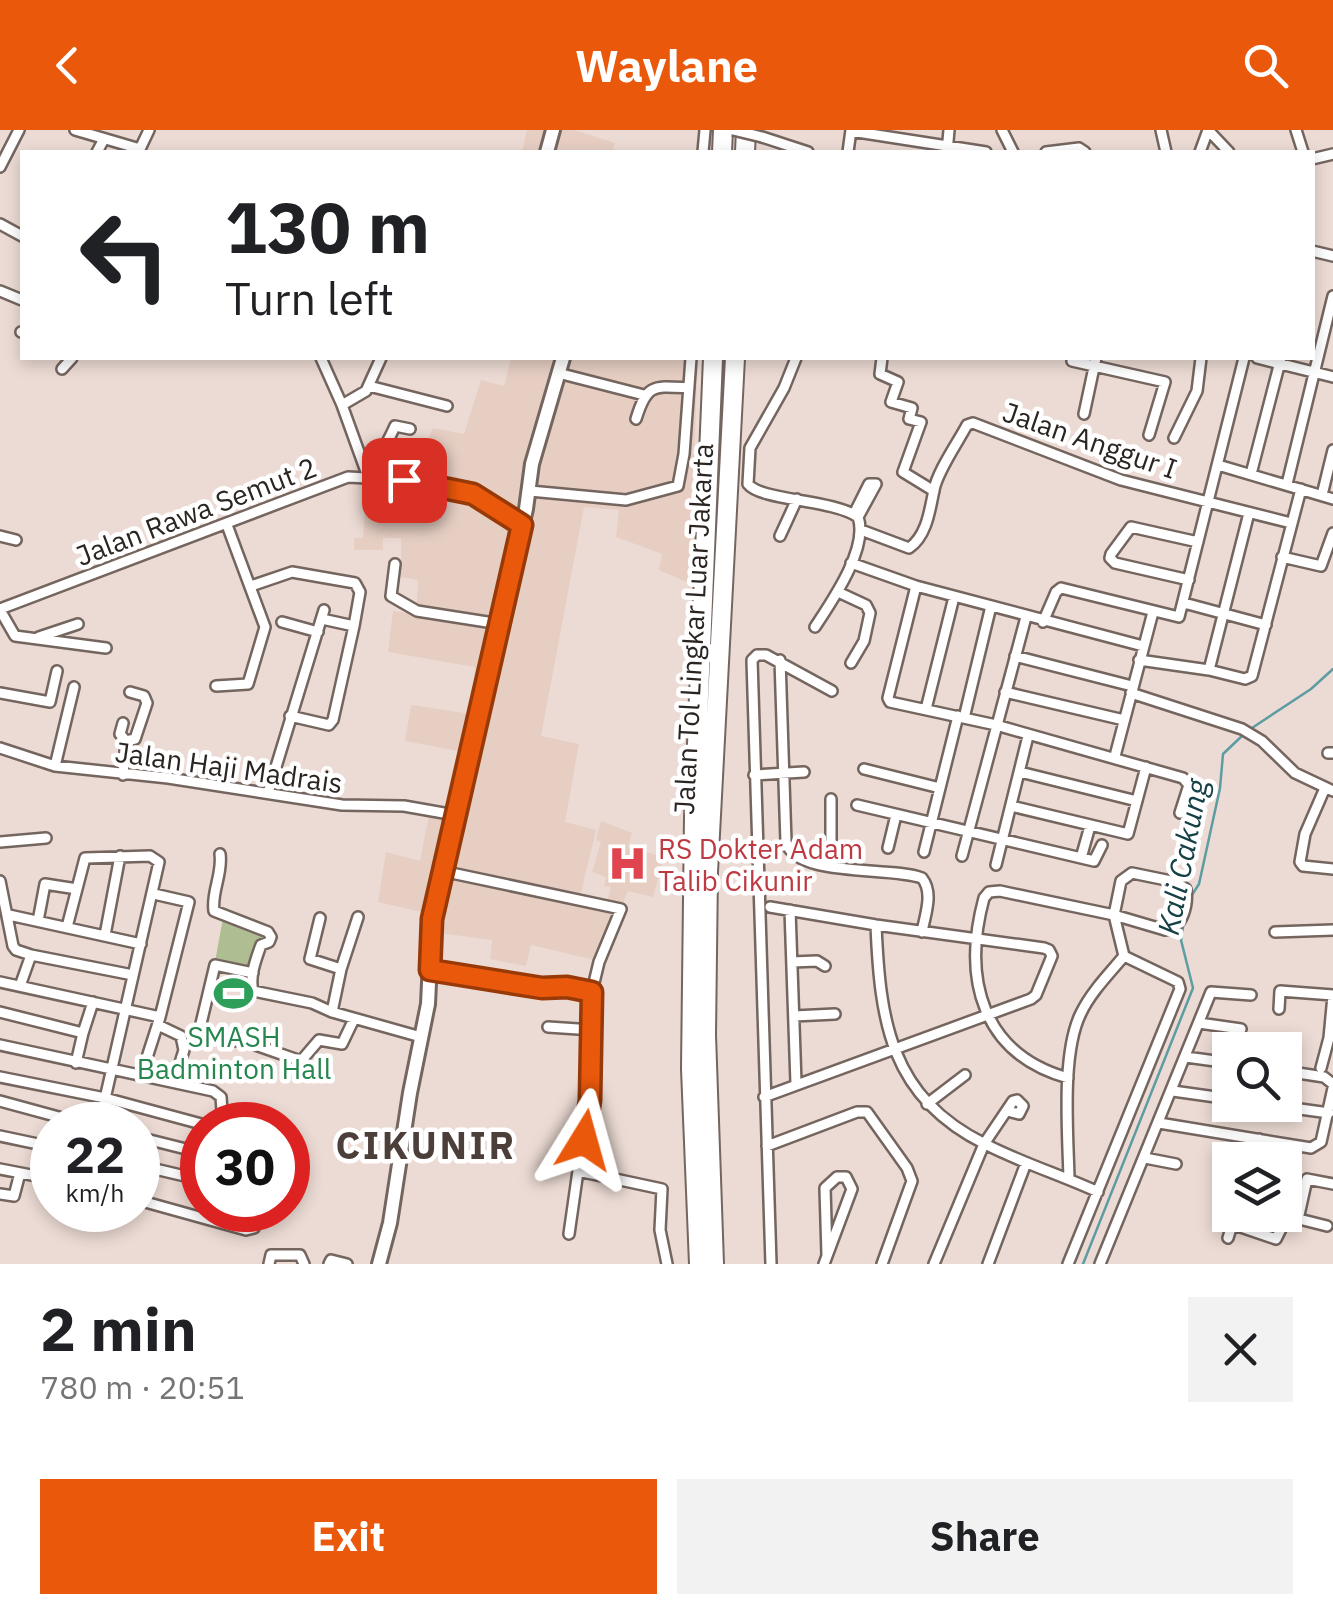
<!DOCTYPE html>
<meta charset="utf-8">
<style>
:root{--surface:#fff;--page:#f2f2f2;--text:#202124;--muted:#757577;--accent:#ea580c}
body{margin:0;font-family:"IBM Plex Sans",sans-serif;background:var(--page);color:var(--text);height:100vh;display:flex;flex-direction:column;font-size:38px;white-space:nowrap}
*{box-sizing:border-box;margin:0}
p{font-size:32px;color:var(--muted)}
.icon{flex:none;width:55px;height:55px;fill:none;stroke:currentColor;stroke-width:2;stroke-linecap:round;stroke-linejoin:round}
.map{position:relative;height:1134px;overflow:hidden}
.details{display:flex;flex-direction:column;background:var(--surface);flex:1}
.details>*{flex:none}
.banner{position:absolute;left:20px;top:20px;width:1295px;height:210px;border-radius:0px;box-shadow:0 5px 15px #0003;background:#fff;color:var(--text);overflow:hidden}
.controls{position:absolute;left:1212px;top:902px;display:grid;gap:20px}
.controls a{display:grid;place-items:center;width:90px;height:90px;border-radius:0px;background:var(--surface);box-shadow:0 5px 15px #0003;font-size:50px}
.speed{position:absolute;left:30px;top:972px;display:flex;gap:20px;font-size:50px;font-weight:700;text-align:center}
.speed>*{display:grid;place-content:center;width:130px;height:130px;border-radius:50%;background:var(--surface);box-shadow:0 5px 15px #0003;line-height:1}
.speed small{font-size:25px;font-weight:400}
.speed .limit{border:15px solid #d22;background:#fff;color:#111}
.pin{position:absolute;display:grid;place-items:center;width:85px;height:85px;color:#fff;margin:-42px;border-radius:20px;box-shadow:0 5px 15px #0006}
.me{position:absolute;width:110px;margin:-55px;rotate:8deg;stroke-linejoin:round;filter:drop-shadow(0 0 8px #0008)}
.turn{display:flex;align-items:center;gap:35px;height:210px;padding:0 40px;font-size:45px}
.turn .icon{width:130px;height:130px;stroke-width:2.5}
.turn b{display:block;font-size:70px;line-height:85px}
.round{display:grid;place-items:center;flex:none;width:105px;height:105px;border-radius:0px;background:var(--page)}
.overview{display:flex;align-items:center;justify-content:space-between;height:170px;padding:0 40px}
h1{font-size:60px;font-weight:700;line-height:75px}
.button{display:flex;gap:20px;margin-top:auto;padding:20px 40px}
.button a{flex:1;height:115px;border-radius:0px;background:var(--accent);color:#fff;font-size:40px;font-weight:700;line-height:115px;text-align:center}
.button a+a{background:var(--page);color:var(--text)}
header{display:flex;justify-content:space-between;align-items:center;height:130px;padding:0 40px;background:var(--accent);color:#fff;font-size:45px;font-weight:700}
.map>svg:first-child{display:block}
</style>
<header><svg class="icon" aria-label="back" viewBox="0 0 24 24"><path d="M15 5l-7 7 7 7"/></svg>Waylane<svg class="icon" aria-label="search" viewBox="0 0 24 24"><circle cx="10" cy="10" r="6"/><path d="M15 15l6 6"/></svg></header>
<div class="map">
<svg width="1333" height="1134" viewBox="0 0 1333 1134">
<rect width="100%" height="100%" fill="#ecdbd4"/>
<path fill="#e6cec3" d="M527 0H574L615 13 612 22H522Z
M511 228H698L689 453 659 440 662 424 616 407 619 380 584 377 541 606 579 614 565 692 596 700 579 771 620 781 599 831 531 815 526 836 490 829 492 810 432 802 435 785 378 772 386 722 420 731 430 680 450 684 464 622 405 611 411 575 471 584 475 537 388 522 393 481 416 484 418 450 401 447V408H383V420H354V408H363L365 377H401V363L412 316 423 320 433 298 464 304 481 250 504 256Z
M601 691 632 703 628 717 664 727 653 767 628 761 622 776 607 772 611 757 604 756 606 747 592 742 601 712 596 710Z"/>
<path fill="#aebd92" d="M223 788 268 805 251 840 215 832Z"/>
<g fill="none" stroke-linecap="round" stroke-linejoin="round">
<path stroke="#5d9ca2" stroke-width="2.5" d="M1249 600 1311 559 1333 539
M1190 768 1199 754 1220 658 1223 624 1243 605
M1083 1134 1193 858 1181 810 1184 790"/>
<defs>
<path id="street" d="M75 0 140 19 149 0
M1002 0 1013 22
M1161 0 1166 22
M1296 0 1303 22
M851 1 986 22
M762 7 808 22
M97 22 104 9
M703 22 705 0
M848 22 851 0
M947 22 949 0
M1046 22 1079 18 1085 22
M1200 22 1208 0 1229 22
M1312 29 1333 24
M0 37 19 0
M0 94 22 106
M1312 121 1333 126
M0 161 22 170
M21 202H22
M321 228 342 275 368 347
M796 228 784 258 750 318 748 354C761 371 832 369 858 387
M882 228 880 244 898 252 891 272 912 278 909 289 921 292 903 342 934 361
M1257 228 1333 247
M1072 231 1165 252 1149 305
M62 239 72 228
M558 243 644 265
M369 256 447 276
M342 275 366 261 381 228
M1084 284 1096 228
M636 289C647 253 654 256 689 258
M1174 308 1197 261 1201 228
M1218 335 1333 369
M1251 344 1281 228
M371 347C377 327 387 315 395 296L410 299
M1287 354 1333 166
M530 361 626 370 678 356 684 324 691 228
M1322 365 1333 320
M861 400 909 418C927 406 930 379 934 360 937 342 958 312 967 295L973 293 1121 350 1291 393
M0 406 16 410
M780 406 797 369
M1282 427 1321 436 1333 403
M851 433 916 456 1143 516
M395 434 391 466 417 481 500 494
M1189 450 1115 433 1110 428 1111 424 1131 397 1198 412
M251 456 292 442 355 453 360 462 354 496
M916 456 888 568 890 572 996 595 1183 648 1189 655 1180 683
M838 462 866 475 870 483 864 511 851 533
M1184 473 1266 495
M0 479 348 347 404 350 473 365 522 395
M0 480 15 506 106 518
M282 492 318 502
M1043 492 1056 462 1061 458 1179 487 1244 228
M815 497C832 471 869 418 858 387L876 354H869L854 384
M39 507 78 494
M1015 526 1132 556
M780 530 786 712C796 748 890 736 922 748 934 763 925 785 922 802
M1139 530 1209 540 1245 549 1252 546 1301 359
M1209 540 1249 383
M216 556 248 554 265 497 227 395
M1005 562 1124 590
M0 563 50 572 57 541
M1131 563 1242 599 1262 611 1295 643 1333 661
M926 579 954 467
M290 586 329 595 333 590 354 496 322 489
M964 588 991 476
M123 593 120 604 126 611
M0 618 55 636 168 648 342 675 404 676 455 685
M1328 623H1333
M1115 626 1153 482
M55 636 74 557
M864 639 940 658
M1020 642 1137 671
M123 645 126 611 135 609 147 573 144 566 130 562
M754 645 804 642
M1325 658 1305 704 1300 732 1303 736 1333 739
M268 663 324 480
M857 675 1094 731 1102 715
M1011 676 1128 704 1146 637
M0 712 46 708
M888 718 896 685
M924 722 958 586
M220 724C223 744 211 762 214 781L268 802 271 807 269 812 261 815C256 829 249 847 253 861L312 873 332 882 421 907
M962 726 1026 487
M1081 728 1090 696
M996 735 1028 606
M831 737V669
M442 741 621 779 599 832 592 861 590 970 578 1041 662 1059 660 1100 667 1134
M0 751 13 816 16 820 31 825
M790 780 796 953
M9 785 141 814
M320 788 310 829 341 839
M38 791 45 754 77 759
M876 795C880 891 890 967 985 1014 1022 1033 1061 1045 1098 1062
M67 797 85 728 150 726 159 732 99 995
M1275 802 1333 800
M105 805 120 726
M792 832 817 831 825 836
M430 840 543 858 567 857 592 861
M253 843 215 835 199 902 225 912 241 910 301 931 319 910 342 914 354 889
M0 852 160 887
M20 856 31 825 133 845
M1279 879 1280 861 1333 865
M0 882 83 903 76 933
M332 882 341 839 358 787
M794 886 835 884
M1199 893 1241 899
M158 895 181 906 184 920 174 952
M548 897 593 900
M83 903 93 872
M0 915 213 961 221 967 223 995
M1186 927 1230 933
M1321 938 1329 908 1333 866
M1285 941 1324 947 1333 954
M142 943 160 887 189 772 154 764
M0 947 105 968 205 995
M1068 948C982 924 962 849 984 768L989 762 1000 761 1114 785 1165 800C1183 798 1188 775 1186 759L1176 752 1132 743 1121 751 1114 785 1124 826 1178 852 1180 859 1068 1134
M1173 961 1230 969
M764 967 1031 869 1036 865 1052 826 1049 820 1044 818 876 795 770 777
M0 971 88 995
M927 974 965 945
M1271 975 1329 983
M1159 993 1311 1018 1321 1012 1333 958
M0 1006 52 1017
M138 1007 202 1023
M767 1016 857 982H867L907 1038 912 1051 882 1134
M1145 1028 1176 1034
M1252 1030 1259 1009
M138 1035 202 1050
M0 1039 52 1049
M1069 1049C1068 1003 1061 923 1081 883 1091 862 1109 844 1124 826
M0 1064 14 1066 20 1043
M138 1070 246 1100 254 1098 258 1080
M1232 1094 1276 1109 1288 1085 1285 1078
M1327 1096 1299 1089V1085L1307 1049 1333 1054
M569 1104 578 1041
M1228 1108 1235 1085
M269 1134 271 1125H300L304 1134
M329 1134 331 1130 347 1134
M771 1134 752 530 757 525H766L832 561
M824 1134 852 1059 846 1047H837L825 1058 827 1125
M934 1134 984 1014 1013 971 1017 970 1023 976 1019 984 1011 982 1009 978
M988 1134 1026 1033
M1100 1134 1211 862 1251 865"/>
<path id="secondary" d="M547 22 553 0
M379 1134 390 1093 410 963 428 874 432 789 526 379 532 334 563 228"/>
<path id="highway" d="M722 22 723 0
M745 22 746 0
M699 1134 691 939 694 687 713 228
M714 1134 706 905 708 742 735 228"/>
</defs>
<use href="#street" stroke="#74655f" stroke-width="14"/>
<use href="#secondary" stroke="#74655f" stroke-width="18"/>
<use href="#highway" stroke="#74655f" stroke-width="22"/>
<use href="#street" stroke="#fff" stroke-width="9"/>
<use href="#secondary" stroke="#fff" stroke-width="12"/>
<use href="#highway" stroke="#fff" stroke-width="18"/>
<defs>
<path id="street-bridge" d="M733 0 762 7"/>
</defs>
<use href="#street-bridge" stroke="#74655f" stroke-width="14" stroke-linecap="butt"/>
<use href="#street-bridge" stroke="#fff" stroke-width="9"/>
</g>
<g fill="none" stroke-linecap="round" stroke-linejoin="round">
<defs>
<path id="route" d="M404 350 473 364 522 395 432 789 430 840 542 858 567 857 592 862 590 970 584 1010"/>
</defs>
<use href="#route" stroke="#983908" stroke-width="25"/>
<use href="#route" stroke="#ea580c" stroke-width="18"/>
</g>
<defs>
<symbol id="hospital-bare" viewBox="-9 -9 18 18"><path d="M-5-5h3v3.5h4V-5h3V5h-3V1.5h-4V5h-3Z" fill="#e0444e" stroke="#fff" stroke-width="2.5" paint-order="stroke"/></symbol>
<symbol id="stadium-bare" viewBox="-9 -9 18 18"><path d="M0-5a6.5 5 0 1 0 0 10a6.5 5 0 1 0 0-10ZM-3.5-1.8h7v3.6h-7Z" fill="#2e9e5b" stroke="#fff" stroke-width="2.5" paint-order="stroke"/></symbol>
</defs>
<g fill-rule="evenodd">
<use href="#hospital-bare" x="600" y="706" width="55" height="55"/>
<use href="#stadium-bare" x="206" y="836" width="55" height="55"/>
</g>
<g text-anchor="middle" dominant-baseline="central" stroke-width="9" stroke-linejoin="round" paint-order="stroke">
<g font-size="28" fill="#2b2522" stroke="#fff">
<text transform="translate(1090 310) rotate(19)">Jalan Anggur I</text>
<text transform="translate(196 381) rotate(-21)">Jalan Rawa Semut 2</text>
<text transform="translate(693 499) rotate(-87)">Jalan Tol Lingkar Luar Jakarta</text>
<text transform="translate(229 637) rotate(8)">Jalan Haji Madrais</text>
</g>
<g font-size="28" fill="#be3a42" stroke="#fff" text-anchor="start">
<text x="658" y="718">RS Dokter Adam<tspan x="658" dy="32">Talib Cikunir</tspan></text>
</g>
<g font-size="28" fill="#27864d" stroke="#fff">
<text x="234" y="906">SMASH<tspan x="234" dy="32">Badminton Hall</tspan></text>
</g>
<g font-size="30" font-style="italic" fill="#154045" stroke="#fff">
<text transform="translate(1182 727) rotate(-79)">Kali Cakung</text>
</g>
<g font-size="38" font-weight="bold" letter-spacing="2.5" fill="#4c3e38" stroke="#fff">
<text x="426" y="1014">CIKUNIR</text>
</g>
</g>
</svg>
<div class="controls">
<a><svg class="icon" aria-label="search" viewBox="0 0 24 24"><circle cx="10" cy="10" r="6"/><path d="M15 15l6 6"/></svg></a>
<a><svg class="icon" aria-label="layers" viewBox="0 0 24 24"><path d="M12 4l9 5-9 5-9-5zM3 14l9 5 9-5"/></svg></a>
</div>
<div class="speed"><div>22<small>km/h</small></div><div class="limit">30</div></div>
<div class="pin" style="left:404px;top:350px;background:#d93025"><svg class="icon" aria-label="arrive" viewBox="0 0 24 24"><path d="M6 21V4h12l-3 4 3 4H6"/></svg></div>
<svg class="me" style="left:584px;top:1010px" viewBox="-20 -20 40 40"><path d="M0-17L14 15 0 8-14 15z" fill="#ea580c" stroke="#fff" stroke-width="4"/></svg>
<div class="banner">
<div class="turn"><svg class="icon" aria-label="left" viewBox="0 0 24 24"><path d="M17 20v-9H6M10 6l-5 5 5 5"/></svg><div><b>130 m</b>Turn left</div></div>
</div>
</div>
<section class="details">
<div class="overview"><div><h1>2 min</h1><p>780 m · 20:51</p></div><a class="round"><svg class="icon" aria-label="close" viewBox="0 0 24 24"><path d="M6 6l12 12M18 6L6 18"/></svg></a></div>
<div class="button"><a>Exit</a><a>Share</a></div>
</section>
